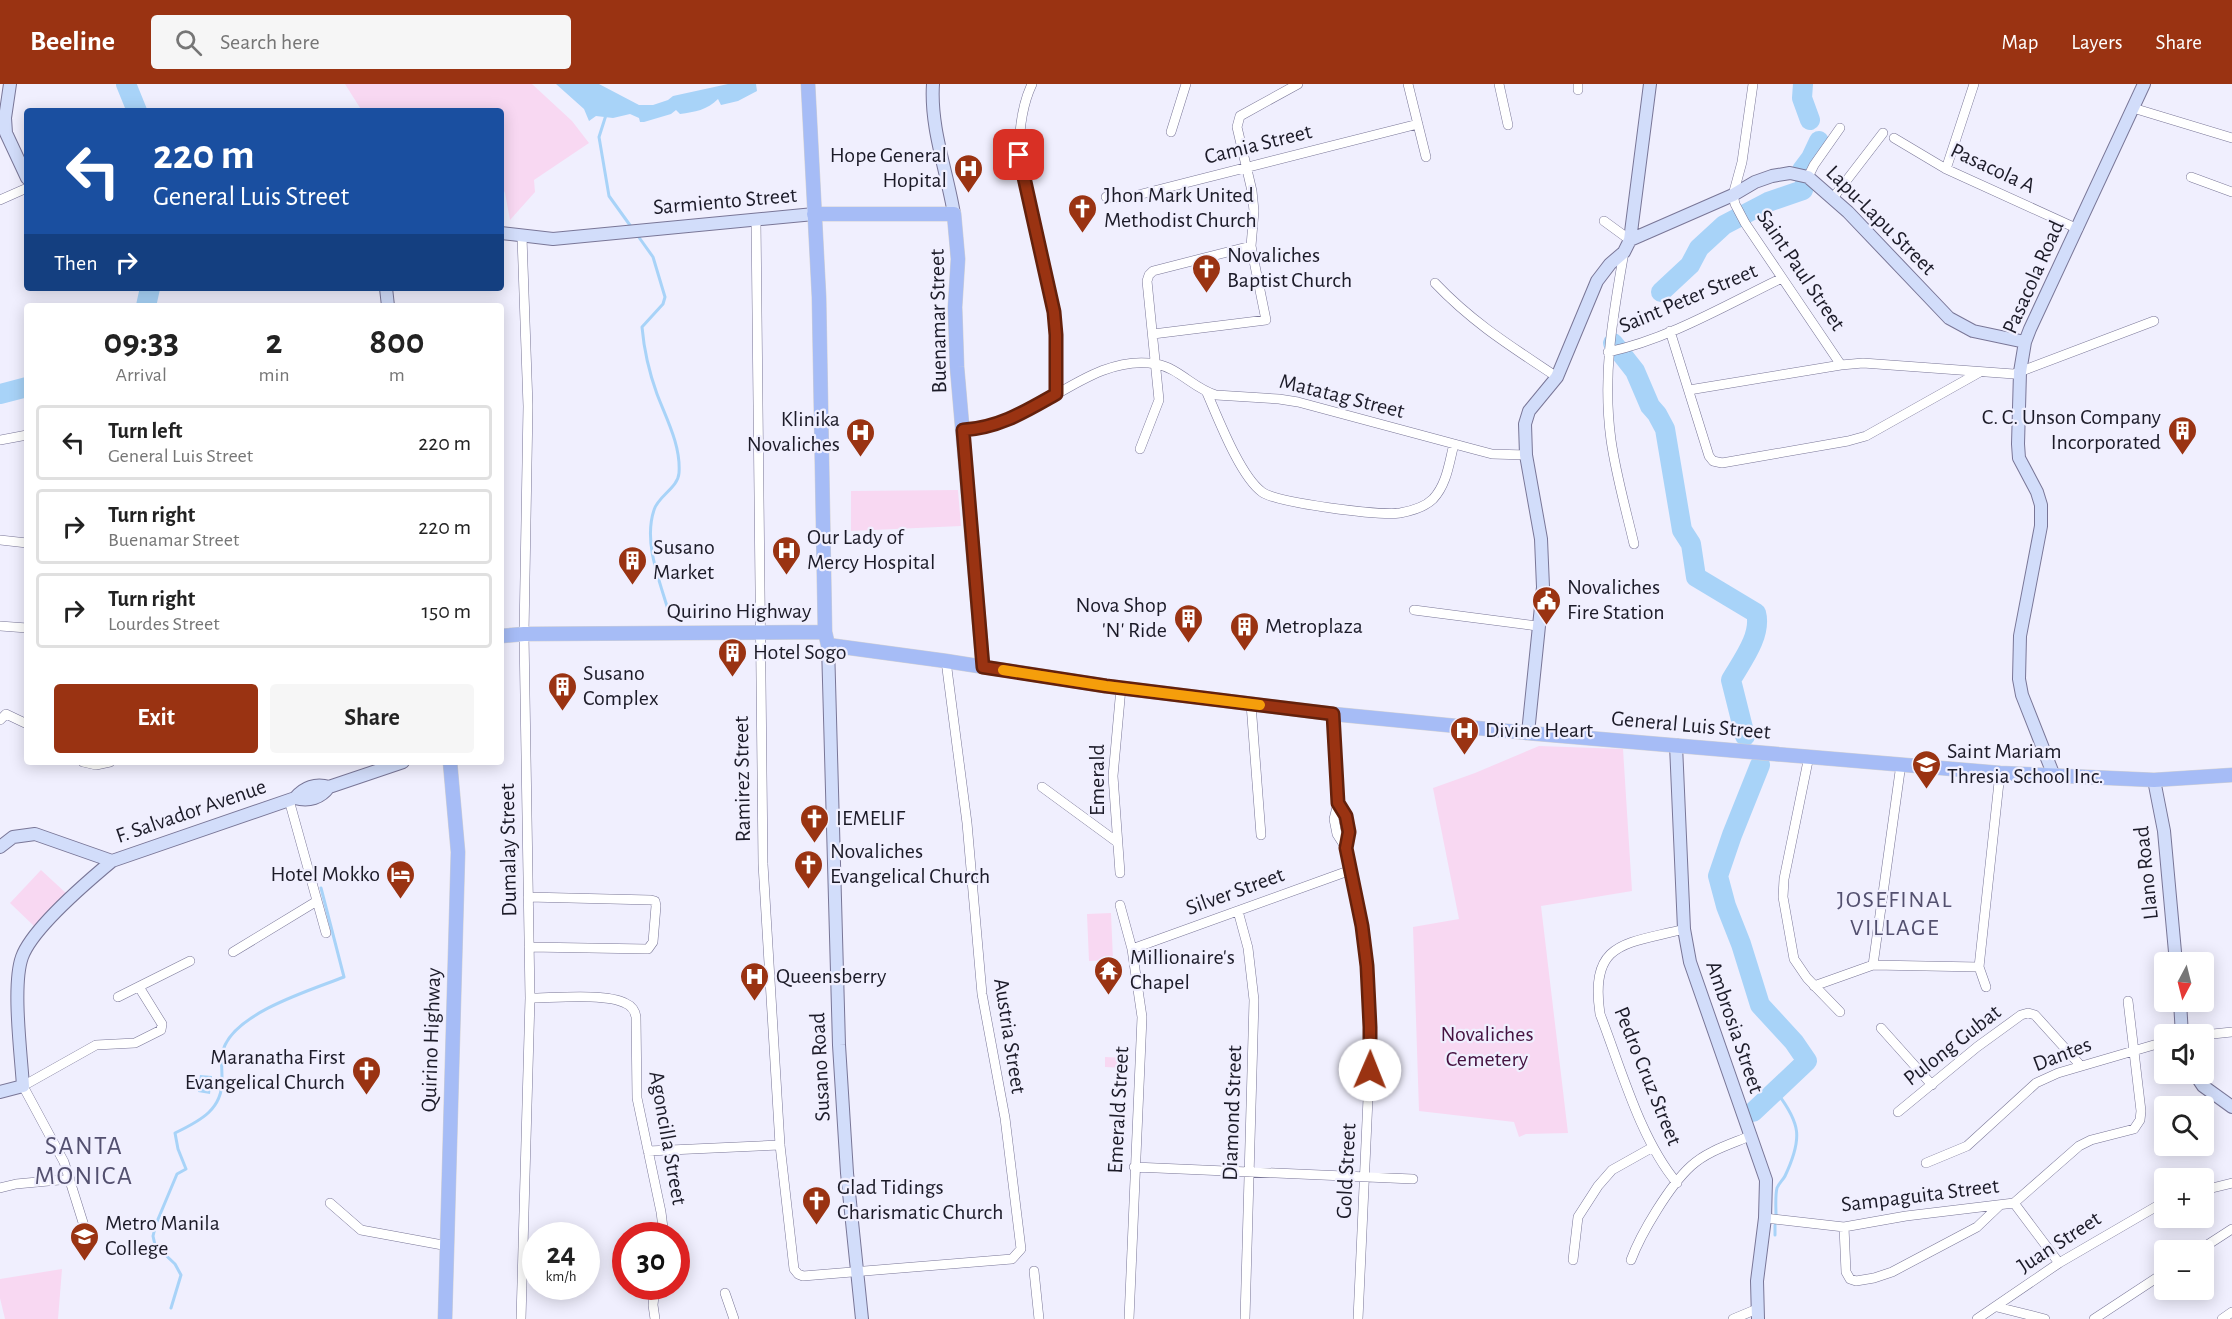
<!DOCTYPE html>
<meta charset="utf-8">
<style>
:root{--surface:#fff;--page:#f6f6f6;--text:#222;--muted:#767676;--line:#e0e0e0;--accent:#9a3312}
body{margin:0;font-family:"Alegreya Sans",sans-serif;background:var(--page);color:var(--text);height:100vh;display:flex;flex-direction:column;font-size:22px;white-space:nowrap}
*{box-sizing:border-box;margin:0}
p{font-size:20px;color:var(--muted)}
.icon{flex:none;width:33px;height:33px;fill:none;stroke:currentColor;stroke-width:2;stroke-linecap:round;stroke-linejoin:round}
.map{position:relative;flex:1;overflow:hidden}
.details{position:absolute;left:24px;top:219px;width:480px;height:462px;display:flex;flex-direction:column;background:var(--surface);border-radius:6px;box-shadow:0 3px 15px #0003}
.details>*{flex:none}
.hud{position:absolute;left:24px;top:24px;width:480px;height:183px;border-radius:6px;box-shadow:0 3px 15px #0003;background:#1a4fa0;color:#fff;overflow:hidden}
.needle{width:39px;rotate:187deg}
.fabs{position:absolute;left:2154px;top:868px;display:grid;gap:12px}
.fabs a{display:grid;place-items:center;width:60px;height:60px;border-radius:6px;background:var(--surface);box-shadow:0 3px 15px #0003;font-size:30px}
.speed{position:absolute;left:522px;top:1138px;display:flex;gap:12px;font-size:30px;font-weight:700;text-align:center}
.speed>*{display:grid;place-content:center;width:78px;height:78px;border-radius:50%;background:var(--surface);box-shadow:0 3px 15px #0003;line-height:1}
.speed small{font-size:15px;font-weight:400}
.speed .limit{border:9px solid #d22;background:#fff;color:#111}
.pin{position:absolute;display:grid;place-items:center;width:51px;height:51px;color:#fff;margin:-26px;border-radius:12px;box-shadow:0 3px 9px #0006}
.me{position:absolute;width:66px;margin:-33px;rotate:1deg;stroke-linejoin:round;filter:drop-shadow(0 0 4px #0008)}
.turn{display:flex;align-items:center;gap:21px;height:126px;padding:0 30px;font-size:27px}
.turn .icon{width:78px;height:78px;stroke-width:2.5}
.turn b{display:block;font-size:42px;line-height:51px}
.then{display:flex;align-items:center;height:57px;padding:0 30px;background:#0003;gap:12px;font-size:22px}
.eta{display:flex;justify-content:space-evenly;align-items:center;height:102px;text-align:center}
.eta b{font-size:36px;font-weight:700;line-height:42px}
.cta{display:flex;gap:12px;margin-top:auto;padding:12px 30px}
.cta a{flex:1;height:69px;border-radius:6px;background:var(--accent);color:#fff;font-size:24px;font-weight:700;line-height:69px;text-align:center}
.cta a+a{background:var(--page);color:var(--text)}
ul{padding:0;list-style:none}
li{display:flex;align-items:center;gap:18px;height:75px;margin:0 12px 9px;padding:0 18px;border:3px solid var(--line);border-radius:6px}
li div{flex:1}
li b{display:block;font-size:22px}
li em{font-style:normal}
header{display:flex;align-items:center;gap:36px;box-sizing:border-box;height:84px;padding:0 30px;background:var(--accent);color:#fff}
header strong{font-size:28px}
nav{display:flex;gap:33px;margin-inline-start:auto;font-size:21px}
.search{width:420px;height:54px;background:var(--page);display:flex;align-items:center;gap:15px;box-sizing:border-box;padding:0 21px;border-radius:6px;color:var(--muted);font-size:22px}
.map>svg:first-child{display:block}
</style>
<header>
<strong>Beeline</strong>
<div class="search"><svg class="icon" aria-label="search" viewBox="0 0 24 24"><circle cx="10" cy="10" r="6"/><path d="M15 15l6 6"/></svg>Search here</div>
<nav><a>Map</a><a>Layers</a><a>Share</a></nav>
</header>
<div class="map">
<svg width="2232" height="1235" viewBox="0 0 2232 1235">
<rect width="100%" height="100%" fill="#f0effe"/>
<path fill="#f8d8f2" d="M345 0H532L572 37 589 59 534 96 535 108 510 136 505 109 501 101V27H362Z
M958 406 961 442 851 447V407Z
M1539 662 1623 665 1632 807 1541 822 1568 1049 1526 1050 1519 1053 1514 1038 1419 1027 1413 843 1459 835 1433 704 1475 689Z
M41 786 67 810 35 843 10 819Z
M1111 829 1113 876 1089 877 1087 830Z
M1105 973 1126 974V984L1105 983Z
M62 1185 58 1235H5L0 1214V1195Z"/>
<path fill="#a8d3f8" d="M556 0H599L639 21H653L668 16 673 12 728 0H756L757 7 738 17 721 21 718 15C707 26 695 28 680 30L676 26 671 30 644 38H640L639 34 630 30 613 34 596 32 589 37 584 25Z
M200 991 212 992 210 1010 198 1008Z"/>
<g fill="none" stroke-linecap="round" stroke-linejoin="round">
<path stroke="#a8d3f8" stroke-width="3" d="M606 31 599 53 609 112 632 144
M638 152 653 173 665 213 663 220 642 243C644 266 649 288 657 310 666 334 681 361 679 389 678 404 658 412 654 426 643 459 660 497 669 529
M1775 1006C1801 1039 1803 1054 1785 1092 1783 1096 1779 1099 1777 1104 1775 1112 1776 1123 1776 1132
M1775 1151V1141
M171 1224 181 1191 175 1180 155 1161 153 1152 156 1140 177 1090 186 1085 178 1065 175 1049C200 1037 224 1025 222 993 222 982 220 971 225 961 241 927 311 906 344 893L321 804"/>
<path stroke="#a8d3f8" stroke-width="20" d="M126 0 137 27
M1803 0 1802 14 1810 36
M1802 86 1811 74 1819 57
M1661 208 1690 181 1699 164 1724 141 1768 118 1803 106 1806 96
M146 222 150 204
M1613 259 1635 287 1650 322 1657 330 1665 345 1682 446 1691 460 1696 493 1756 529C1762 551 1742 577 1731 596L1745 652
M0 310 27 303
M1753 1028 1807 977 1794 958 1760 921 1741 860 1726 822 1718 792 1732 751 1760 681"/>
<defs>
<path id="street" d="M1032 0C1022 21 1019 47 1019 71L1054 228 1056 251 1057 310
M1408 0 1426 73
M1499 0 1508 41
M1578 0V6
M1753 0 1742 78 1733 111 1735 120 1745 139 1841 281
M2133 24 2232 54
M1171 48 1186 0
M1894 54 1946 85 2078 145
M1946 85 1974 0
M1808 93 1814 81 1840 44
M2191 93 2232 108
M1106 113 1126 114 1418 40
M1833 114 1883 49
M0 116 27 104
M756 136 763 780 780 1061 794 1185 798 1190 803 1192 1012 1175 1021 1165 1005 1034 982 910 967 739 946 577
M1604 137 1630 156
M1624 168C1613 232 1602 290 1611 356 1616 391 1626 426 1634 460
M1435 199C1473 239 1512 263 1557 293
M1670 247 1709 372 1713 377 1722 379 1848 357 1866 352 1980 288
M1153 250 1266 236 1251 162 1254 127 1252 107 1237 43 1240 32 1298 0
M1608 268C1669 255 1726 221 1782 194
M1689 306 1841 281 1863 279 2014 290 2154 237
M1207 309C1218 334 1240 392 1262 408 1277 419 1380 432 1400 429 1411 427 1425 423 1433 415 1447 400 1449 379 1454 360
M963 346C972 345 982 345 990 343 1045 328 1096 269 1156 280 1179 284 1194 305 1216 311L1279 315 1298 318 1473 365 1492 370 1526 371
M0 356 27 351
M1140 365 1159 316 1147 197 1149 191 1153 187 1251 162
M0 456 27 459
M1414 526 1537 542
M0 542 27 544
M1251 620 1261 751
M1333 630 1338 719 1334 735 1337 750 1346 764 1351 786 1364 855 1369 910 1370 970 1358 1235
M0 636 6 630 27 640
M1809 672 1784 795 1783 813 1794 875 1807 894 1840 928
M83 678 96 681 110 678
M1042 703 1117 758
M289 716 326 849
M1338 719C1348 736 1350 744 1346 764
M1120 789 1113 692 1121 604
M528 813 651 816 655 817 656 822 653 858 648 865 529 863
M1120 821 1132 865 1142 933 1129 1235
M1238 827 1248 864 1254 916 1245 1235
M1132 865 1351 786
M233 868 317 817
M1873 881 1901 680
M1814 902 1873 881 1979 883
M1986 903 1979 883 2000 689
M118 913 190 877
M530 914C553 914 606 909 625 919 632 922 635 926 636 933L637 1014 661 1128 664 1152
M1881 944 1932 1001
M2203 951 2232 948
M1898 1028 1977 963 2021 931 2028 929 2035 931 2081 982
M648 1067 780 1061
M1926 1079 1967 1062 2036 999 2058 989 2164 958
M1134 1083 1413 1095
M1677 1099C1640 1055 1621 984 1600 930 1589 856 1627 860 1684 845
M0 1104 16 1100 70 1095
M2204 1106 2232 1099
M330 1119 361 1146 448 1162
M2014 1119 2059 1179
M1765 1134 1844 1143 1906 1132 2014 1119 2079 1062 2091 1056 2134 1045 2140 1036 2141 1027 2128 917
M1844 1143 1846 1188 1850 1195 1856 1197 1874 1194 1892 1188 1977 1143 1999 1122
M86 1148 64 1078 23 1002 96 961 135 959 161 946 162 940 139 903
M2198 1167 2232 1145
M1573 1176 1578 1133 1598 1102 1612 1086 1653 1063
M1631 1176C1641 1149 1670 1101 1691 1082 1707 1067 1731 1060 1750 1052
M1034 1187 1039 1235
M655 1203 653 1221 655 1235
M725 1209 734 1235
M1997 1223 2045 1235
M521 1235 530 914 524 550 528 322 522 153
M1733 1235 1757 1225
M1977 1235 2059 1179 2164 1118
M2094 1235 2164 1189
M2222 1235 2232 1228"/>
<path id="secondary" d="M10 0 5 34 6 49 27 94
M933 0C930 44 947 87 954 130
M501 149 553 155 814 130
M1630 156 1733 111 1755 98 1772 92 1790 89 1808 93 1848 128 1949 234 1973 247 2025 258
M386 204 388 222
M828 561 839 961 847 1089 862 1235
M1528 649 1543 503 1541 455 1526 371 1525 340 1529 327 1557 293 1597 197 1610 180 1624 168 1630 156 1650 0
M1676 661 1684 845 1690 878 1766 1096 1765 1134 1757 1197 1758 1235
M2054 692 2022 611 2019 595 2020 552 2041 442V421L2037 408 2019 374 2018 360 2020 288 2025 258 2030 245 2144 0
M2154 696 2164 747 2176 879
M295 714C309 718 321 714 329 703
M0 763 13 753 35 750 112 777 295 714C304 703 316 699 329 703L403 678
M2180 918 2182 951
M2195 990 2203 1002 2232 1023
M0 1008 23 1002C21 970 12 901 22 873 32 845 88 797 112 777"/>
<path id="primary" d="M808 0 819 213 825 548 828 561 946 577 1106 602 1333 630 1528 649 2000 689 2154 696 2232 691
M814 130H954L958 175 955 223 957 283 983 583
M501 552 524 550 825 548
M445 1235 458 768 450 678"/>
</defs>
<use href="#street" stroke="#797697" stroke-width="10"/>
<use href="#secondary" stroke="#797697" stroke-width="14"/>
<use href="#primary" stroke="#d2d1d4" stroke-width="15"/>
<use href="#street" stroke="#fff" stroke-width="9"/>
<use href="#secondary" stroke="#d2ddfa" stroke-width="12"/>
<use href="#primary" stroke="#a6bcf6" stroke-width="14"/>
</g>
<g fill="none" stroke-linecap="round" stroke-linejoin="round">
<defs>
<path id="route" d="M1019 71 1054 228 1056 251V310C1026 327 999 344 963 346L983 583 1106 602 1333 630 1338 719 1346 732 1349 748 1346 764 1362 842 1367 882 1370 943V986"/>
</defs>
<use href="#route" stroke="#64210c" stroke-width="15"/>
<use href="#route" stroke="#9a3312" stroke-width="10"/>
<path stroke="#f59e0b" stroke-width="10" d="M1003 586 1106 602 1260 621"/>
</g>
<defs>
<symbol id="hospital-pin" viewBox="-11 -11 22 30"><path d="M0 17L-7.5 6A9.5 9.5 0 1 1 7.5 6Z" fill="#9a3312" stroke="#f0effe"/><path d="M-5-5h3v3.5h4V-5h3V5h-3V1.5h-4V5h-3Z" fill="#fff"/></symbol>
<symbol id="church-pin" viewBox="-11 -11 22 30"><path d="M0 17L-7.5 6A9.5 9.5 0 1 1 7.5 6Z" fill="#9a3312" stroke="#f0effe"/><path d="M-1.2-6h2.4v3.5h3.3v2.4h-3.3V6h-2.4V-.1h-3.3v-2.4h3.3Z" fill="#fff"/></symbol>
<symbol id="building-pin" viewBox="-11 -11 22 30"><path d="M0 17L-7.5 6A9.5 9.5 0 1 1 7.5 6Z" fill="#9a3312" stroke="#f0effe"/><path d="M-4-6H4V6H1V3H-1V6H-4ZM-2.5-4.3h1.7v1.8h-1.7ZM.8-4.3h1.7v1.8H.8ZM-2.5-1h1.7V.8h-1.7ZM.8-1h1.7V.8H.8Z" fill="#fff"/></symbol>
<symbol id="civic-pin" viewBox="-11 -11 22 30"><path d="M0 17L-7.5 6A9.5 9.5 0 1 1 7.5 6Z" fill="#9a3312" stroke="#f0effe"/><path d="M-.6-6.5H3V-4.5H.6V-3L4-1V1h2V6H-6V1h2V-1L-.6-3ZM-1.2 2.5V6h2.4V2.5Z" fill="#fff"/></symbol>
<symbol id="school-pin" viewBox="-11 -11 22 30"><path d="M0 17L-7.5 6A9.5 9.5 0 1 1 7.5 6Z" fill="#9a3312" stroke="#f0effe"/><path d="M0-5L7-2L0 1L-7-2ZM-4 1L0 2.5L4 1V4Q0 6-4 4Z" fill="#fff"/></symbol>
<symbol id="hotel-pin" viewBox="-11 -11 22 30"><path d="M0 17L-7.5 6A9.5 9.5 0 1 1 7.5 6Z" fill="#9a3312" stroke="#f0effe"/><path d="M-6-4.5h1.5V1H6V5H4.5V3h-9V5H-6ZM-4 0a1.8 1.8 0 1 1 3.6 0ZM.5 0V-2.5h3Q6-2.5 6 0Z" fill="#fff"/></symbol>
<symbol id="temple-pin" viewBox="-11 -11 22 30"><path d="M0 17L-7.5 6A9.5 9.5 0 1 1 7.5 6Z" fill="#9a3312" stroke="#f0effe"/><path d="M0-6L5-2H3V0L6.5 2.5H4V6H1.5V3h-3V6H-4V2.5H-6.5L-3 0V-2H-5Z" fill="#fff"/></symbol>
<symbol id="university-pin" viewBox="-11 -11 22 30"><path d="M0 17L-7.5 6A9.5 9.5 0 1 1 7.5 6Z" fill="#9a3312" stroke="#f0effe"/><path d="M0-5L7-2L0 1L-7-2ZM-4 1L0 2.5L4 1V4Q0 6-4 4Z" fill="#fff"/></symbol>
</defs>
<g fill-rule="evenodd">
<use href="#hospital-pin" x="952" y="68" width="33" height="45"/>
<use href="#church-pin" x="1066" y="108" width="33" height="45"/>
<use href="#church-pin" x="1190" y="168" width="33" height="45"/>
<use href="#building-pin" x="2166" y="330" width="33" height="45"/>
<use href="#hospital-pin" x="844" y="332" width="33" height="45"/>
<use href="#hospital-pin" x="770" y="450" width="33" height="45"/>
<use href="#building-pin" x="616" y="460" width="33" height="45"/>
<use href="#civic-pin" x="1530" y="500" width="33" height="45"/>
<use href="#building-pin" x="1172" y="518" width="33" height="45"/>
<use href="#building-pin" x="1228" y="526" width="33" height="45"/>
<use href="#building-pin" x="716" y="552" width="33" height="45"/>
<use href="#building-pin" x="546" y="586" width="33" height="45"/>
<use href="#hospital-pin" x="1448" y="630" width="33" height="45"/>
<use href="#school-pin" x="1910" y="664" width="33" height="45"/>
<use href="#church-pin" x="798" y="718" width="33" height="45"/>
<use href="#church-pin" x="792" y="764" width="33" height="45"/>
<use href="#hotel-pin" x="384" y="774" width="33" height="45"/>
<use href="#temple-pin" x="1092" y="870" width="33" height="45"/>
<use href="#hospital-pin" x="738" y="876" width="33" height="45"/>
<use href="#church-pin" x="350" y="970" width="33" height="45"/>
<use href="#church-pin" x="800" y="1100" width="33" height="45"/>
<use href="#university-pin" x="68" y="1136" width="33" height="45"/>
</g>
<g text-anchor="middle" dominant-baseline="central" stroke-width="4.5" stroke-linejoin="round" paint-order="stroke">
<g font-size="22" fill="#1c1b28" stroke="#f0effe">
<text transform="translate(1258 60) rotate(-14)">Camia Street</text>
<text transform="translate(1993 84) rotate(25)">Pasacola A</text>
<text transform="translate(725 117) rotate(-5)">Sarmiento Street</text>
<text transform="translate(1881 136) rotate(45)">Lapu-Lapu Street</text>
<text transform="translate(1801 186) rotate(56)">Saint Paul Street</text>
<text transform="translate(2033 193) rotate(-66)">Pasacola Road</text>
<text transform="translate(1688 214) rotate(-23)">Saint Peter Street</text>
<text transform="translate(938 237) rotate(-91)">Buenamar Street</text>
<text transform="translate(1342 312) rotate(14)">Matatag Street</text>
<text x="739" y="527">Quirino Highway</text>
<text transform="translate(1691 641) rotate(5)">General Luis Street</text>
<text transform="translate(742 695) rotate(-91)">Ramirez Street</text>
<text transform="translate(1097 696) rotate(-90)">Emerald</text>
<text transform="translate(191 727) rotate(-19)">F. Salvador Avenue</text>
<text transform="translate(508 766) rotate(-91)">Dumalay Street</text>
<text transform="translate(2146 789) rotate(-96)">Llano Road</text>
<text transform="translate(1235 807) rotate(-20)">Silver Street</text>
<text transform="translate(1735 943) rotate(71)">Ambrosia Street</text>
<text transform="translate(1010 952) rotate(81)">Austria Street</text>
<text transform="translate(431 956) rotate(-88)">Quirino Highway</text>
<text transform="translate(1952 961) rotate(-38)">Pulong Gubat</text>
<text transform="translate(2062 970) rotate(-21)">Dantes</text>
<text transform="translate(820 983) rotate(-93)">Susano Road</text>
<text transform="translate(1648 992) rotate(68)">Pedro Cruz Street</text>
<text transform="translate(1118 1026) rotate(-87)">Emerald Street</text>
<text transform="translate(1232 1029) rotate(-88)">Diamond Street</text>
<text transform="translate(668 1054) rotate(80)">Agoncilla Street</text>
<text transform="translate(1346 1087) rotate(-87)">Gold Street</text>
<text transform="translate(1920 1111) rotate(-7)">Sampaguita Street</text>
<text transform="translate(2059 1158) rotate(-33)">Juan Street</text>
</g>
<g font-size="22" fill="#1c1b28" stroke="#f0effe" text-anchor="start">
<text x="947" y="71" text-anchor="end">Hope General<tspan x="947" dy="25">Hopital</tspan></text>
<text x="1104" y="111">Jhon Mark United<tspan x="1104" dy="25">Methodist Church</tspan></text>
<text x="1227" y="171">Novaliches<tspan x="1227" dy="25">Baptist Church</tspan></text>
<text x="2161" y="333" text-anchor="end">C. C. Unson Company<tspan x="2161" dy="25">Incorporated</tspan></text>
<text x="840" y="335" text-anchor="end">Klinika<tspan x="840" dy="25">Novaliches</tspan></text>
<text x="807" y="453">Our Lady of<tspan x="807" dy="25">Mercy Hospital</tspan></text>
<text x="653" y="463">Susano<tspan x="653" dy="25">Market</tspan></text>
<text x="1567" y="503">Novaliches<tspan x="1567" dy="25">Fire Station</tspan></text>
<text x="1167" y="521" text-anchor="end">Nova Shop<tspan x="1167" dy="25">'N' Ride</tspan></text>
<text x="1265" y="542">Metroplaza</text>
<text x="753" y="568">Hotel Sogo</text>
<text x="583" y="589">Susano<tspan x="583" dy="25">Complex</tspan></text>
<text x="1485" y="646">Divine Heart</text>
<text x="1947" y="667">Saint Mariam<tspan x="1947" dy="25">Thresia School Inc.</tspan></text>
<text x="836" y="734">IEMELIF</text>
<text x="830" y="767">Novaliches<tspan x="830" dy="25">Evangelical Church</tspan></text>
<text x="380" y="790" text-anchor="end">Hotel Mokko</text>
<text x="1130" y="873">Millionaire's<tspan x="1130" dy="25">Chapel</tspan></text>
<text x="776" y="892">Queensberry</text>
<text x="345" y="973" text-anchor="end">Maranatha First<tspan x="345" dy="25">Evangelical Church</tspan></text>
<text x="837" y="1103">Glad Tidings<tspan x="837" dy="25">Charismatic Church</tspan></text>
<text x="105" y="1139">Metro Manila<tspan x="105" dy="25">College</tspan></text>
</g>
<g font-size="22" fill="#451240" stroke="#f0effe">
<text x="1487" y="950">Novaliches<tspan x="1487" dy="25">Cemetery</tspan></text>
</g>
<g font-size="24" letter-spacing="1.5" fill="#53506f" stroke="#f0effe">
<text x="1895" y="816">JOSEFINAL<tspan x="1895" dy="28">VILLAGE</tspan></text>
</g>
<g font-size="26" letter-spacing="1.5" fill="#53506f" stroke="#f0effe">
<text x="84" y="1062">SANTA<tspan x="84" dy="30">MONICA</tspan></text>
</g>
</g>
</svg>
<div class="fabs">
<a><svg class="needle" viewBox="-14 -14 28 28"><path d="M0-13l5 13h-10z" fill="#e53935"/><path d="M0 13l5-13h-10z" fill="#767676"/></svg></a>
<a><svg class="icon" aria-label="sound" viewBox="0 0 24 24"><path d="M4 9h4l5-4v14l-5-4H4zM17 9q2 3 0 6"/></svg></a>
<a><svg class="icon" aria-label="search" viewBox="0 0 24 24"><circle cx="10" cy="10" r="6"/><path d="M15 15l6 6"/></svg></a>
<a>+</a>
<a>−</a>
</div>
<div class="speed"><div>24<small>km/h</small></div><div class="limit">30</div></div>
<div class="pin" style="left:1019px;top:71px;background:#d93025"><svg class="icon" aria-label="arrive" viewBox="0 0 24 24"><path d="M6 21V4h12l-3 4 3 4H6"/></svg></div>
<svg class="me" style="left:1370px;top:986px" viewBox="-20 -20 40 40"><circle r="19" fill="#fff"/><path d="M0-13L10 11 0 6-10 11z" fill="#9a3312"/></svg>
<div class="hud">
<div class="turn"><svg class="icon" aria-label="left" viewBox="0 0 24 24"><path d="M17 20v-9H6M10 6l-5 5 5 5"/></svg><div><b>220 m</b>General Luis Street</div></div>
<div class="then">Then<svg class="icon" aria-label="right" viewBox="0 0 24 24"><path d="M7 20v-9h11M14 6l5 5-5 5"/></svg></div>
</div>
<section class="details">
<div class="eta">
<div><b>09:33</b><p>Arrival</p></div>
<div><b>2</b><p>min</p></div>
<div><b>800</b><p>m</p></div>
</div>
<ul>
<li><svg class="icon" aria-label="left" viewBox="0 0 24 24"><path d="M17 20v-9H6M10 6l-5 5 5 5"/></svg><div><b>Turn left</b><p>General Luis Street</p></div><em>220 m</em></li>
<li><svg class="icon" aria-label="right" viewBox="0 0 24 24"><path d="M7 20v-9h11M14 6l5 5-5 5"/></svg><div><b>Turn right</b><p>Buenamar Street</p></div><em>220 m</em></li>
<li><svg class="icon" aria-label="right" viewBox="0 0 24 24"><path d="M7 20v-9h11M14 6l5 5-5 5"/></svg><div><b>Turn right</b><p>Lourdes Street</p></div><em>150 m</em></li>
</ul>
<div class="cta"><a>Exit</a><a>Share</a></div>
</section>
</div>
